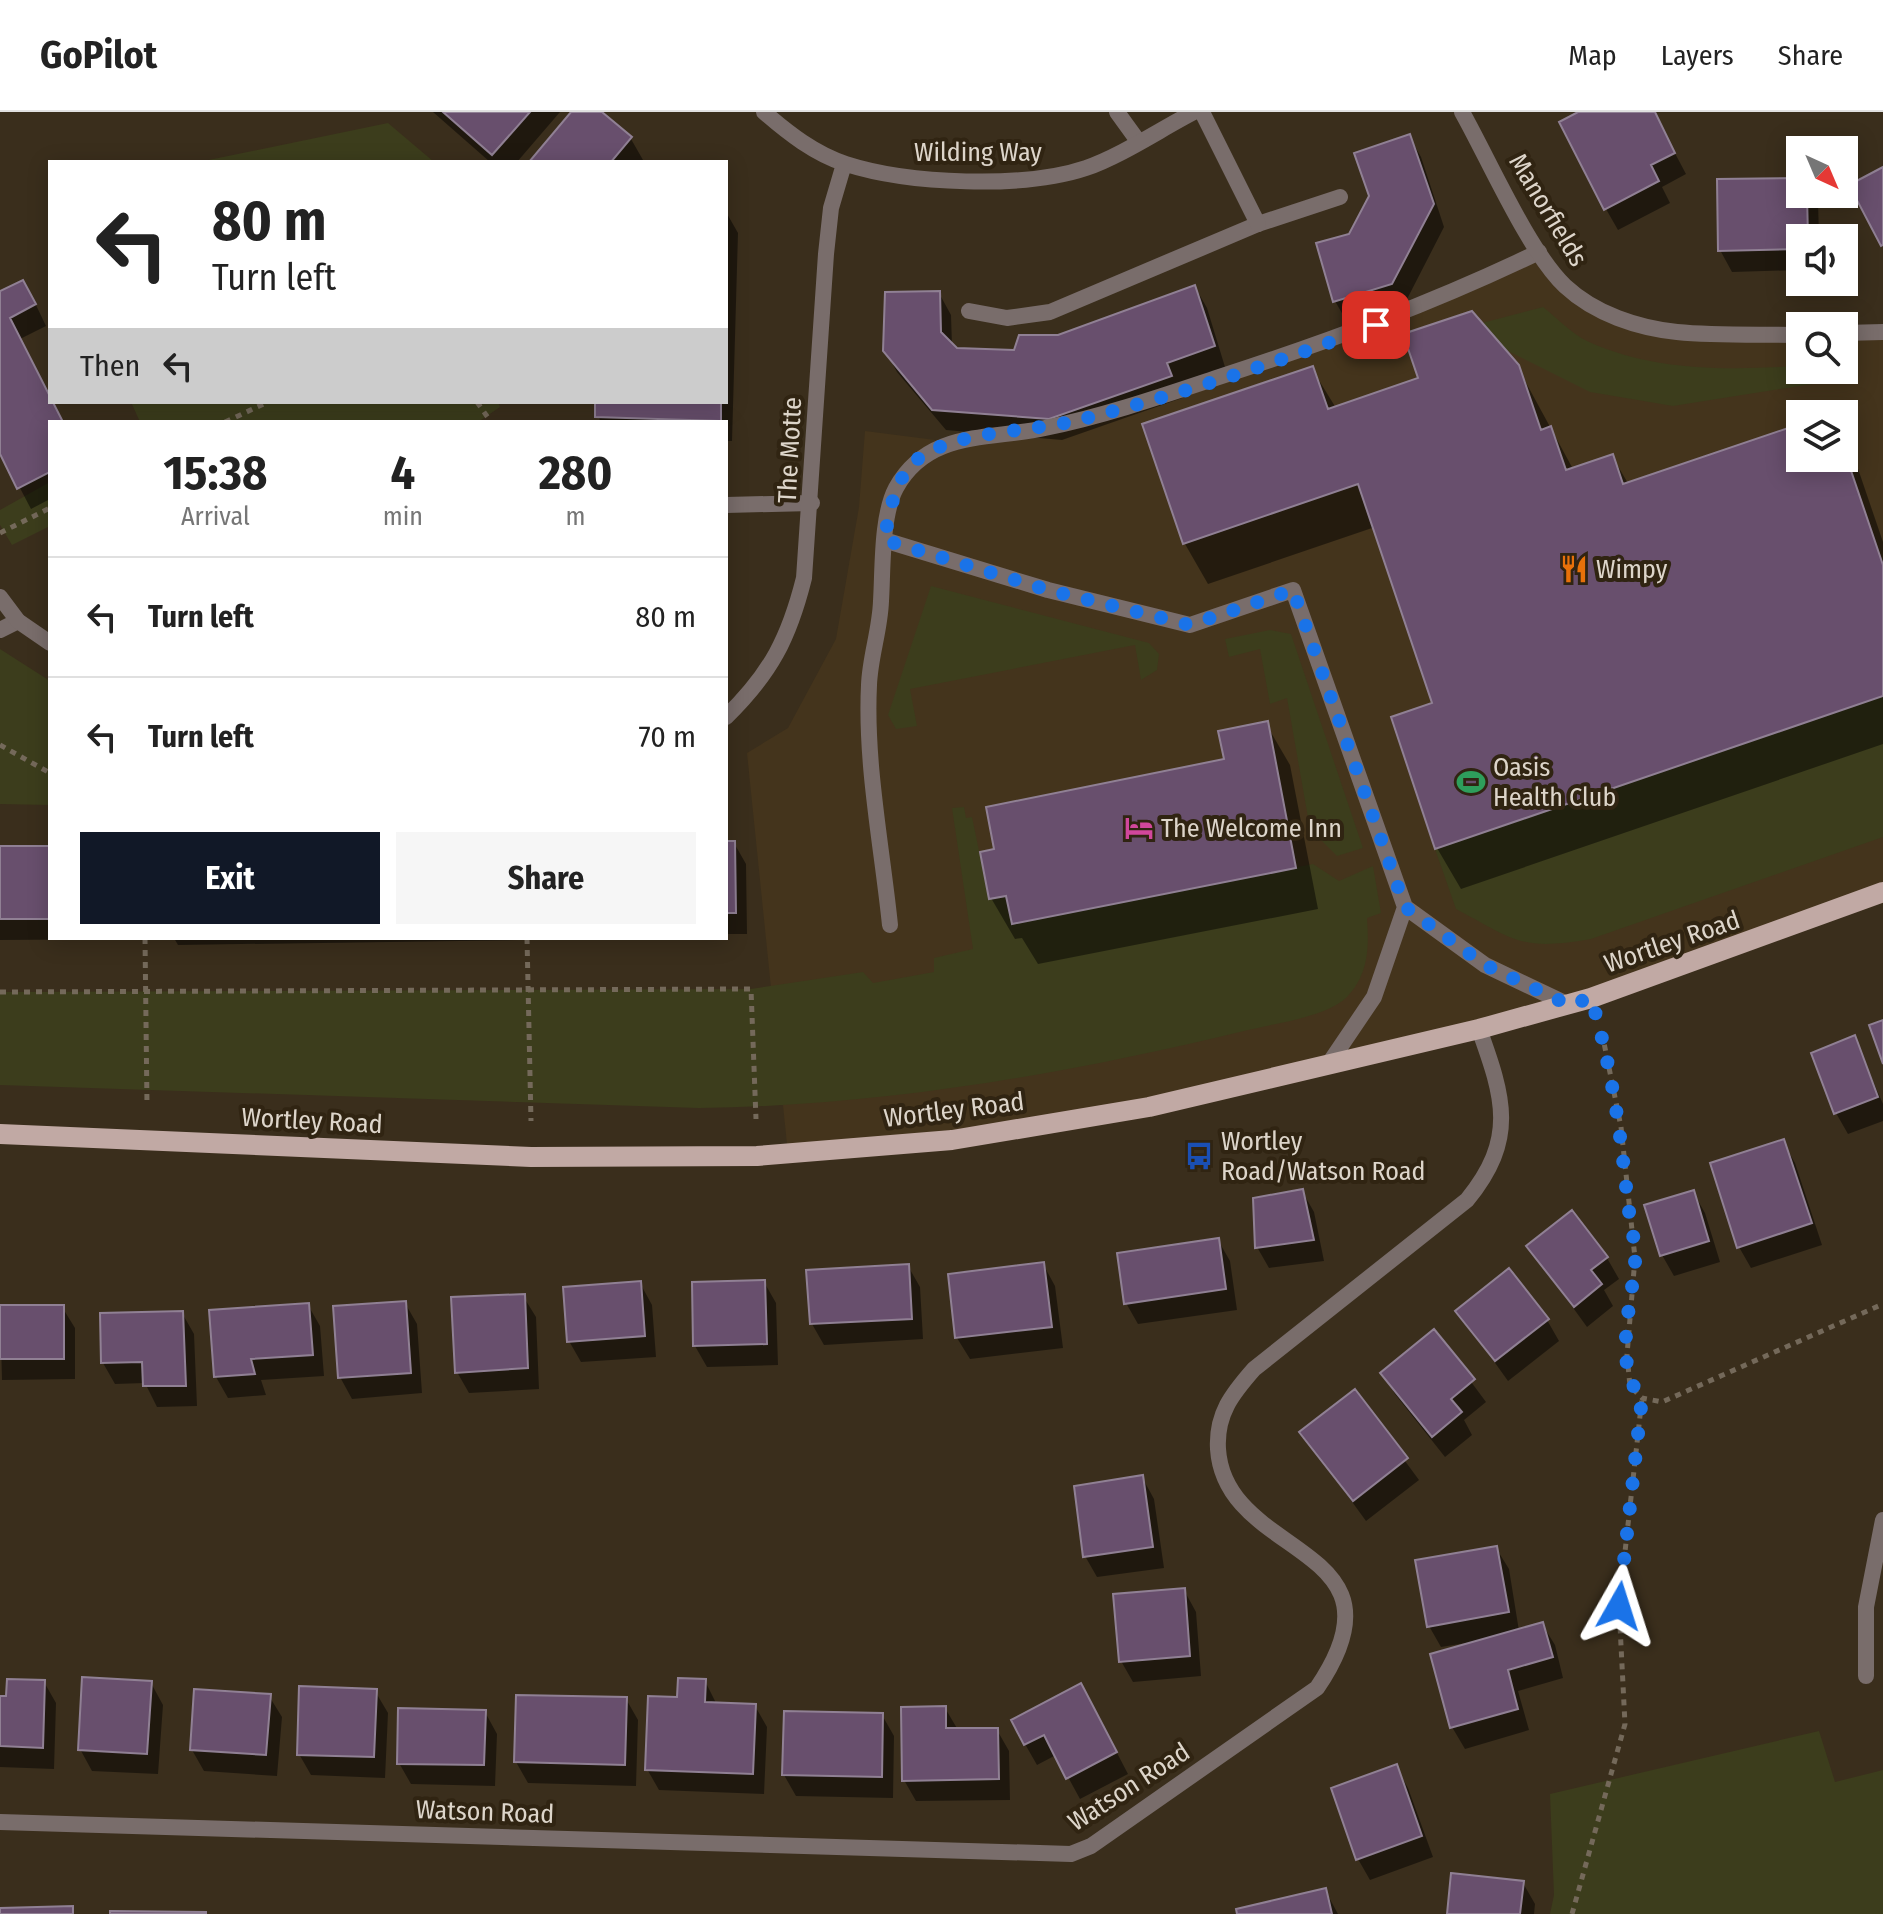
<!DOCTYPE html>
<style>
:root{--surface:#fff;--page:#f6f6f6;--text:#222;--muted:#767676;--line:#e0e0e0;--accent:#111827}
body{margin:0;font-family:"Fira Sans Condensed",sans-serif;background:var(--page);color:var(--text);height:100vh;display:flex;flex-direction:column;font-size:30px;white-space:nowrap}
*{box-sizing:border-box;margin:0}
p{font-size:26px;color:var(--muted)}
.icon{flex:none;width:44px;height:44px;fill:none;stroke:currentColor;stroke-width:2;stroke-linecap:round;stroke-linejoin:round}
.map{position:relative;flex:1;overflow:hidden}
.details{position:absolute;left:48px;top:308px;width:680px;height:520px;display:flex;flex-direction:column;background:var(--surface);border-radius:0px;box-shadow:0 4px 20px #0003}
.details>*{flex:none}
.hud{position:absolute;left:48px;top:48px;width:680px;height:244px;border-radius:0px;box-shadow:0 4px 20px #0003;background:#fff;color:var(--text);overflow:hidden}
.needle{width:52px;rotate:136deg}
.fabs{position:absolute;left:1786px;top:24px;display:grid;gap:16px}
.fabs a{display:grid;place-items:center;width:72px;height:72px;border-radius:0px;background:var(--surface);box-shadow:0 4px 20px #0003;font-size:40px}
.pin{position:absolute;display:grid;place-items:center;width:68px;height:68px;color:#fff;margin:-34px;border-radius:16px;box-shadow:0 4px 12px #0006}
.me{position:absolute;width:88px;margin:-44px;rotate:6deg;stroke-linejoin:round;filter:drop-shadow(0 0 6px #0008)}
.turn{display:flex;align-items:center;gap:28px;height:168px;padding:0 32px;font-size:36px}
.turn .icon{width:104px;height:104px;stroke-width:2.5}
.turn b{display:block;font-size:56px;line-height:68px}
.then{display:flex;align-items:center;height:76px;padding:0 32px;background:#0003;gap:16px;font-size:30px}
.eta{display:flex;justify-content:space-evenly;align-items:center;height:136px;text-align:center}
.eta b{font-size:48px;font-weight:700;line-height:56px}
.action{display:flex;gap:16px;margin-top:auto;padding:16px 32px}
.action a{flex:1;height:92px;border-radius:0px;background:var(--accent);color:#fff;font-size:32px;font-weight:700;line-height:92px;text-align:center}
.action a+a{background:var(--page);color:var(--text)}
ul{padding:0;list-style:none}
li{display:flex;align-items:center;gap:24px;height:120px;padding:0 32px;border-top:2px solid var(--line)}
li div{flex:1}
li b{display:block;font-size:30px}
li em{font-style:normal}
header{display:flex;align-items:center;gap:48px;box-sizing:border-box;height:112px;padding:0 40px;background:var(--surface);border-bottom:2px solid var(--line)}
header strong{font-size:38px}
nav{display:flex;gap:44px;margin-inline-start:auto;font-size:28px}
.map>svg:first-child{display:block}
</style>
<header>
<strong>GoPilot</strong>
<nav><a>Map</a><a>Layers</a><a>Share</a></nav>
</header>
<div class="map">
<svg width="1883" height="1802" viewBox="0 0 1883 1802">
<rect width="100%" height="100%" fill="#3a2e1c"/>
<path fill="#44341c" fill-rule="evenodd" d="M1539 140 1565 174 1636 213 1800 223V258H1844V221L1883 220V780L1591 886 1149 995 788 1042 747 641 788 616 836 527 859 395 865 319 951 330 1044 316 1352 222ZM1800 302H1844V346H1800Z"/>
<path fill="#3c3d1c" d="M388 11 434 50H199Z
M1543 195C1557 206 1572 222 1587 229 1655 260 1727 258 1800 254V258L1822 260 1812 272 1673 294 1590 280 1506 238 1482 211Z
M131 290H498L500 295 478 310H140Z
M50 370V414L12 433 0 413V398Z
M931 474 1149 531 1159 542 1157 558 1141 568 1135 533 910 577 917 614 896 617 888 603Z
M1270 518 1291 522 1363 736 1337 744 1310 717 1287 586 1270 592 1260 537 1229 545 1225 527Z
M0 537 50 569V693L0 692Z
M1883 584V725L1591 827C1521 839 1516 829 1456 797L1435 737Z
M964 695 966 706 972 705 989 787 1006 784 1013 812 1313 752 1339 769 1373 754 1381 801 1367 806C1369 835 1369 862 1347 885 1327 905 1272 912 1244 919 1067 962 882 994 699 996L0 973V880L751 877 863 860 873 871 934 860V846L973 837 952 696Z
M1819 1619 1835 1670 1883 1658V1802H1550L1554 1783 1550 1682Z"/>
<path fill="#0007" d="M433 0H560L517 50H490Z
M574 0H599L631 27 643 48 532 50Z
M1583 0H1653L1686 62 1662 75 1670 91 1618 118 1606 97Z
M1409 24 1421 45 1444 115 1404 193 1347 210 1335 189 1350 124Z
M1800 68V82H1814L1818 89 1819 126H1800V158L1732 160 1720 138Z
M726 100 738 121 732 329H726V310H600L597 290H726Z
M1195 175 1207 196 1225 255 1177 272 1182 286 1062 328 946 318 897 260 885 238 939 181 951 203 952 234 956 238 1015 240Z
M0 181 35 191 46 214 20 227 62 310H50V387L31 397 0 338Z
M1517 254 1573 357 1612 344 1629 373 1800 314V346H1844V327L1854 345 1883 430V632L1461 777 1437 736 1393 607 1435 592 1375 415 1208 472 1185 432 1144 314 1312 257 1336 296Z
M726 337 728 341 726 381Z
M1266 612 1290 653 1318 797 1038 852 1022 826 1015 827 991 786 996 738 1226 649Z
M726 731H734L746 752 747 822H726Z
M0 736H50V826L135 827 0 828Z
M174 826H519V828L178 833Z
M1854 926 1883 992V1009L1848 1022 1836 1001 1814 942Z
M1783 1030 1795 1051 1822 1133 1751 1156 1739 1135Z
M1302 1079 1314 1100 1324 1149 1269 1156 1257 1135Z
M1693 1080 1705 1101 1720 1150 1674 1164 1662 1143Z
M1218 1128 1230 1149 1237 1198 1138 1212 1126 1191Z
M1529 1135 1607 1146 1619 1167 1604 1178 1613 1194 1587 1215Z
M1043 1152 1055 1174 1063 1236 970 1247 957 1226 950 1164Z
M908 1154 920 1175 923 1227 824 1233 812 1212Z
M764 1170 776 1191 778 1253 707 1255 695 1234Z
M640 1171 652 1193 656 1245 581 1250 569 1229Z
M523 1184 536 1205 539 1277 469 1281 457 1260Z
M405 1191 417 1212 422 1281 352 1287 340 1265Z
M308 1193 320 1214 324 1264 261 1268 266 1283 228 1286 216 1265Z
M0 1195H62L75 1216V1267L2 1268Z
M1458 1199 1547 1208 1559 1229 1508 1269Z
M182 1201 194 1222 197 1294 157 1295 145 1271 115 1272 103 1251Z
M1434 1220 1486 1290 1464 1308 1472 1323 1445 1345 1395 1282 1383 1261Z
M1354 1280 1419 1368 1366 1409 1302 1321Z
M1142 1365 1154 1387 1164 1456 1097 1465 1085 1444Z
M1496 1436 1509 1457 1519 1519 1542 1512 1555 1533 1563 1566 1518 1579 1529 1618 1465 1637 1452 1615 1432 1543 1467 1534 1466 1531 1441 1535 1429 1514Z
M1184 1478 1196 1500 1201 1564 1133 1570 1121 1549Z
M705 1569 717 1593 755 1594 767 1615 764 1682 659 1678 647 1657 679 1587Z
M44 1570 56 1591 54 1657 0 1655V1586H8Z
M151 1571 163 1593 158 1662 92 1659 80 1637Z
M375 1579 388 1601 385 1666 311 1663 299 1642Z
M269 1584 282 1605 277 1664 204 1659 192 1638Z
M626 1587 638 1608 636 1674 528 1671 516 1650Z
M1093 1595 1128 1662 1080 1687 1056 1643 1037 1653 1025 1632Z
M945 1596 958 1618H997L1009 1639 1010 1688 916 1689 904 1668Z
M485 1600 497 1622 495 1674 411 1672 399 1651Z
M882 1603 894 1624 893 1686 796 1684 784 1663Z
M1396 1655 1408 1676 1433 1745 1370 1768 1358 1747Z
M1523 1771 1535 1792 1534 1802H1449Z
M1325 1778 1338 1802H1239Z"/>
<path fill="#684f6d" stroke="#908094" stroke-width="2" d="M443 0H530L492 43Z
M571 0H602L632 25 611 50H529Z
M1578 0H1655L1675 41 1651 53 1659 69 1604 98 1559 10Z
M1410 22 1434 92 1392 172 1333 190 1316 131 1349 122 1369 84 1354 41Z
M1883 55V133L1881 134 1849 73Z
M1800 66V82H1807L1808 126H1800V137L1718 139 1717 67Z
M23 168 36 192 10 206 63 310H50V360L17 377 0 342V179Z
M1195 173 1215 234 1167 251 1172 264 1049 307 932 298 883 239 885 180 940 179 941 220 957 236 1014 238 1019 223H1058Z
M1472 199 1519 253 1541 318 1551 314 1566 358 1613 342 1623 372 1800 312V346H1844V338L1883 453V584L1435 737 1391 605 1432 591 1358 372 1183 432 1142 312 1313 254 1328 297 1418 266 1403 222Z
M595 290H721V309L595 305Z
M1268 609 1296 756 1012 812 1006 784 989 787 980 740 994 737 986 695 1224 647 1218 619Z
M726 729H735L736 801H726Z
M0 734H50V807H0Z
M1883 908V952L1869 913Z
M1855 923 1878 985 1834 1002 1811 941Z
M1784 1027 1812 1111 1737 1136 1710 1051Z
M1303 1077 1314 1128 1255 1136 1253 1086Z
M1694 1078 1709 1129 1660 1144 1644 1093Z
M1572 1098 1608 1145 1591 1158 1602 1172 1574 1195 1526 1134Z
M1219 1126 1226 1177 1124 1192 1117 1141Z
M1044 1150 1052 1215 955 1226 948 1162Z
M909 1152 912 1207 810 1212 806 1158Z
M1509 1156 1549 1207 1495 1249 1455 1199Z
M765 1168 767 1232 693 1234 692 1170Z
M641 1169 645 1224 567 1230 563 1175Z
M525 1182 528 1256 455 1261 451 1185Z
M406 1189 411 1261 338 1266 333 1194Z
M309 1191 313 1243 251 1247 255 1262 214 1265 209 1198Z
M0 1193H64V1247H0Z
M183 1199 186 1274H143L142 1250 101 1251 100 1201Z
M1434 1217 1475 1267 1451 1287 1462 1300 1432 1325 1380 1261Z
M1355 1277 1408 1346 1353 1389 1299 1320Z
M1143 1363 1153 1435 1083 1445 1074 1374Z
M1497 1434 1509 1500 1427 1515 1415 1448Z
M1185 1476 1190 1544 1119 1550 1113 1482Z
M1543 1510 1553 1545 1508 1558 1518 1597 1450 1616 1430 1542Z
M82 1565 152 1569 147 1642 78 1638Z
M678 1566 706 1567 705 1590 756 1592 753 1662 645 1658 648 1584 677 1585Z
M7 1567 45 1568 43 1636 0 1634V1584H6Z
M1081 1571 1117 1640 1066 1667 1044 1623 1024 1633 1011 1608Z
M299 1574 377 1577 374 1645 297 1643Z
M194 1577 271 1582 266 1643 190 1638Z
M516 1583 627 1585 625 1653 514 1650Z
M946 1594V1616H998L999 1667 902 1669 901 1595Z
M398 1596 486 1598 484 1653 397 1652Z
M784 1599 883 1601 882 1665 782 1663Z
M1397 1652 1422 1724 1356 1748 1331 1676Z
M1451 1761 1524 1769 1520 1802H1447Z
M1326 1776 1332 1802H1237L1236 1797Z
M73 1794V1802H0V1796Z
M110 1799 206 1800V1802H110Z"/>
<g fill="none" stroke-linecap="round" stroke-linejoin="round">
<path stroke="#74695a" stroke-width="5" stroke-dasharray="6 6" stroke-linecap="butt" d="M477 290 491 310
M225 310 268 290
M0 421 50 396
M0 633 50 661
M145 826 147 993
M527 826 531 1009
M0 880 751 877 756 1007
M1602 921 1621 1015 1635 1146 1627 1243 1630 1274 1642 1286 1662 1290 1883 1192
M1572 1802 1625 1612 1619 1494 1642 1286"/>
<path stroke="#796d6b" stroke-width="16" d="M1117 0 1138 29
M969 199 1007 206 1050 200 1258 112 1340 85
M726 393 812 391
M884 428 1048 478 1190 513 1293 478 1405 795 1485 853 1569 893
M0 518 18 509
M890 813C882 735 865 651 869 573 870 545 880 518 881 489 883 458 881 404 896 376 928 318 989 328 1045 316 1104 304 1162 284 1219 265 1330 229 1433 191 1539 140
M1328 953 1374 885 1405 795"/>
<path stroke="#796d6b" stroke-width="16" d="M764 0C788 21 815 42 846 52 908 72 1024 77 1086 56 1121 44 1161 17 1194 0
M1202 0 1258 112
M1462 0C1488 46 1529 140 1565 174 1595 202 1638 216 1677 220 1717 224 1760 222 1800 223
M1844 221 1883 220
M0 485 18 509 50 531
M726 605C771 561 789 526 804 466L826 142 831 96 844 52
M1866 1564V1495L1883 1408
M0 1710 1071 1742 1091 1734 1317 1576C1416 1431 1225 1448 1218 1337 1216 1302 1232 1282 1254 1257L1467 1088C1517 1027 1504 986 1479 917"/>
<path stroke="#c1a9a4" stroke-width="20" d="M0 1022 531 1045 757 1044 952 1028 1149 995 1479 917 1591 886 1883 780"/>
</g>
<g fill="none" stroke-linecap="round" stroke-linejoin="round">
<path stroke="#1a73e8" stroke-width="14" stroke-dasharray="0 25.2" d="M1376 213C1280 250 1178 283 1079 308 1032 320 958 318 919 346 894 365 890 400 884 428L1048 478 1190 513 1293 478 1405 795 1485 853 1569 893 1591 886C1611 952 1620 1016 1627 1084 1629 1106 1636 1129 1635 1151 1632 1190 1612 1255 1642 1286L1619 1494"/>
</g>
<defs>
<symbol id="restaurant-bare" viewBox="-9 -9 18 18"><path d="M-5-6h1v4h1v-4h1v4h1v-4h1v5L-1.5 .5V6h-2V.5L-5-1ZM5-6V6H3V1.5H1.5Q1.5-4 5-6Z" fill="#e8710a" stroke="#302412" stroke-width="2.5" paint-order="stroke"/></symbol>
<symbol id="stadium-bare" viewBox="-9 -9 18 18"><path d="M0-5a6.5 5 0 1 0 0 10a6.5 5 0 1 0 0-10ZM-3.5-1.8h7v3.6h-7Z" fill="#2e9e5b" stroke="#302412" stroke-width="2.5" paint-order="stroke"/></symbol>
<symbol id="hotel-bare" viewBox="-9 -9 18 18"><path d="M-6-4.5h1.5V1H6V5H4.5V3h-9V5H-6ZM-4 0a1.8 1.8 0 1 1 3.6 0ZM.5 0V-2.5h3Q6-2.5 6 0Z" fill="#d1479c" stroke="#302412" stroke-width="2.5" paint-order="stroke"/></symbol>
<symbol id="bus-bare" viewBox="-9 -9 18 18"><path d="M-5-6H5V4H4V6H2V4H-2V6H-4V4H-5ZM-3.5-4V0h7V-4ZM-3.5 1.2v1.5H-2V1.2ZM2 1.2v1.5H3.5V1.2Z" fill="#1a4fb4" stroke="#302412" stroke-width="2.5" paint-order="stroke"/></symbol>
</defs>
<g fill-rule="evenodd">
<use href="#restaurant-bare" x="1554" y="437" width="40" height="40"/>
<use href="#stadium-bare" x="1451" y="650" width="40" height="40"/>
<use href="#hotel-bare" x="1119" y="696" width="40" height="40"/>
<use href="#bus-bare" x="1179" y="1024" width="40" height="40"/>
</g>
<g text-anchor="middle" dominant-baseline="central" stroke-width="8" stroke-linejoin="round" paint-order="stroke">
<g font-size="26" fill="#ddd5ca" stroke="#302412">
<text x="978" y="40">Wilding Way</text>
<text transform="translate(1548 98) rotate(59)">Manorfields</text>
<text transform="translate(790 338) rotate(-87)">The Motte</text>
<text transform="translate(1672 830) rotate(-19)">Wortley Road</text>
<text transform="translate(954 998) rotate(-7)">Wortley Road</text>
<text transform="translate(312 1009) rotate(3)">Wortley Road</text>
<text transform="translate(1129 1675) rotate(-33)">Watson Road</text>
<text transform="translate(485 1700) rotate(2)">Watson Road</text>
</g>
<g font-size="26" fill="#ddd5ca" stroke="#302412" text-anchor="start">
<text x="1596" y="457">Wimpy</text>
<text x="1493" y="655">Oasis<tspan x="1493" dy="30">Health Club</tspan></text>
<text x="1161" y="716">The Welcome Inn</text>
<text x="1221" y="1029">Wortley<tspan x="1221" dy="30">Road/Watson Road</tspan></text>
</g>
</g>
</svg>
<div class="fabs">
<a><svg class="needle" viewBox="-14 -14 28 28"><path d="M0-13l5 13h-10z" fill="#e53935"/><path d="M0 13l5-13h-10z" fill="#767676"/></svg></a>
<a><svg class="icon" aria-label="sound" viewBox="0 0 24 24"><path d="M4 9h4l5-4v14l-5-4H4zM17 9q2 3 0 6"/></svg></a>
<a><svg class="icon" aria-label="search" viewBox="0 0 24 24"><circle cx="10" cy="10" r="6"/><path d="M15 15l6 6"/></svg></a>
<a><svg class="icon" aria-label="layers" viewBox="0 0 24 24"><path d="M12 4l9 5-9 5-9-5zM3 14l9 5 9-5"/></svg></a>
</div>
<div class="pin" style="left:1376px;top:213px;background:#d93025"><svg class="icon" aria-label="arrive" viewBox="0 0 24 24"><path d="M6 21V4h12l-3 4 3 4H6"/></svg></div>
<svg class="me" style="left:1619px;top:1494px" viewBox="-20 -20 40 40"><path d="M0-17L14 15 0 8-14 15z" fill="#1a73e8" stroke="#fff" stroke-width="4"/></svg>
<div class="hud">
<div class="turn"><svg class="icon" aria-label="left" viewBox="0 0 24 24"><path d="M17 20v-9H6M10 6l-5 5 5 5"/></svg><div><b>80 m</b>Turn left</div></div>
<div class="then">Then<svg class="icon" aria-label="left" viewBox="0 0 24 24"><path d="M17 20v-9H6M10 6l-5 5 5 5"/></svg></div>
</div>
<section class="details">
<div class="eta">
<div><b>15:38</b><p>Arrival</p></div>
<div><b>4</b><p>min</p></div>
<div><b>280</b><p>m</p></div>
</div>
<ul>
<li><svg class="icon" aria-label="left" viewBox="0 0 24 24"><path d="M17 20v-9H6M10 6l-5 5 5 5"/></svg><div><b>Turn left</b></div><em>80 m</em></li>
<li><svg class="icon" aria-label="left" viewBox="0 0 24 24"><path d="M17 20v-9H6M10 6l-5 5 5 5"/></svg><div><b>Turn left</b></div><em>70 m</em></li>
</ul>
<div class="action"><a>Exit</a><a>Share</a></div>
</section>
</div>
